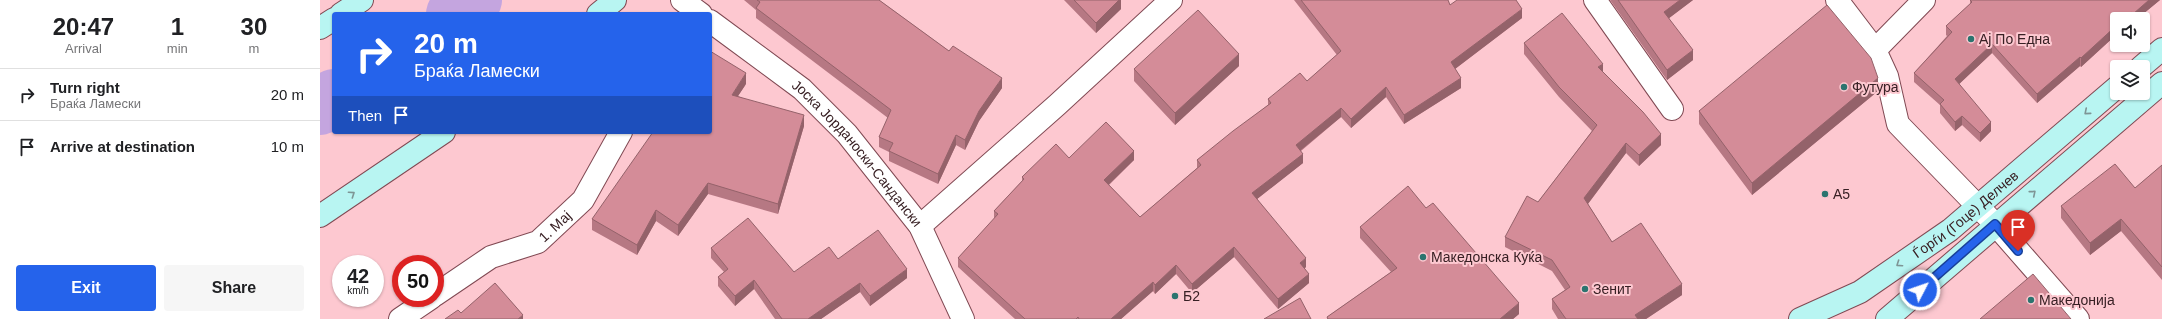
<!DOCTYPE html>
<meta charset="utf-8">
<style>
:root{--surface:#fff;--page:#f6f6f6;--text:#202124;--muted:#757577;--line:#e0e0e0;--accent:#2563eb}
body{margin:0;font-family:Helvetica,sans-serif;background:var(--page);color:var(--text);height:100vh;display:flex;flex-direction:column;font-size:15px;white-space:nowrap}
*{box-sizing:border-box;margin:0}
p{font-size:13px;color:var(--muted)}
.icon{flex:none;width:22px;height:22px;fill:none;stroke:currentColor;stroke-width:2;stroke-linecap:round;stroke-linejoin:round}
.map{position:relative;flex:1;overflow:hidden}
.drawer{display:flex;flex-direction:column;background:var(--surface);width:320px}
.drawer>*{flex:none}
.banner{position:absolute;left:12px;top:12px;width:380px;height:122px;border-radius:4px;box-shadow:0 1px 3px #0004;background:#2563eb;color:#fff;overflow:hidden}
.controls{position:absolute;left:1790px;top:12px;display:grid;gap:8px}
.controls a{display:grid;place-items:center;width:40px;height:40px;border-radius:4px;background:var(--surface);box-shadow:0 1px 3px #0004;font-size:20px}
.speed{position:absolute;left:12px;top:255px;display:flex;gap:8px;font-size:20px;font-weight:700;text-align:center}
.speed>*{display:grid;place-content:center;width:52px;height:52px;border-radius:50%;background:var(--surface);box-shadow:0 1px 3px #0004;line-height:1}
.speed small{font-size:10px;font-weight:400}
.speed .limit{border:6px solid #d22;background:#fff;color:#111}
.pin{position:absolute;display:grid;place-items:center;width:34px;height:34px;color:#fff;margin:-41px -17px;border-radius:50% 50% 50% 0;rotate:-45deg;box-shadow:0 0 4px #0007}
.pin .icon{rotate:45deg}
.me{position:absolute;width:44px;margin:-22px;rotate:49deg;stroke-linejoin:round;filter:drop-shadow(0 0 3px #0008)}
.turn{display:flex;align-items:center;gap:14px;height:84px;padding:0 16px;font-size:18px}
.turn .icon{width:52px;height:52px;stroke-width:2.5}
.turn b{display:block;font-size:28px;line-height:34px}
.then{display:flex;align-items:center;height:38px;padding:0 16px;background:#0003;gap:8px;font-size:15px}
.eta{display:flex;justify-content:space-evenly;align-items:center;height:68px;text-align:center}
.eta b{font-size:24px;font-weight:700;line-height:28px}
.primary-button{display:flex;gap:8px;margin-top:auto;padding:8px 16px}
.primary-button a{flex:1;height:46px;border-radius:4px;background:var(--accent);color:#fff;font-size:16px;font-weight:700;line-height:46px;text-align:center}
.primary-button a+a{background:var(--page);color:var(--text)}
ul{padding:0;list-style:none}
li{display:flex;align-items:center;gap:12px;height:52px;padding:0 16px;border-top:1px solid var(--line)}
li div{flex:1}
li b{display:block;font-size:15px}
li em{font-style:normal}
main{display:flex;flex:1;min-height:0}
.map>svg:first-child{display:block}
</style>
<main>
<section class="drawer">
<div class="eta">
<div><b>20:47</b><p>Arrival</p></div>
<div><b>1</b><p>min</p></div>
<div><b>30</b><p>m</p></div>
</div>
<ul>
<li><svg class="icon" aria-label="right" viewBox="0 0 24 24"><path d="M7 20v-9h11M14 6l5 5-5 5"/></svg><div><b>Turn right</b><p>Браќа Ламески</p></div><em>20 m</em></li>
<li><svg class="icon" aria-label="arrive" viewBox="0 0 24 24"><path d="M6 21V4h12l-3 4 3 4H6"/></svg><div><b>Arrive at destination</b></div><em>10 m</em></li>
</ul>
<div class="primary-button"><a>Exit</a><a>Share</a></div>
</section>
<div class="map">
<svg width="1842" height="319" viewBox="0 0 1842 319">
<rect width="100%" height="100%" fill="#fdc8d0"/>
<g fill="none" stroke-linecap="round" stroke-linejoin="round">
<path stroke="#c4a5df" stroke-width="56" d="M134 14 154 0
M0 107 14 97"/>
<defs>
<g id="street">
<path d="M362 0 381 14"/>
<path d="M1275 0 1352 109"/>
<path d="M1517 0 1555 50 1567 76 1578 124 1675 224 1758 319"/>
<path id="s1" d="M390 21 482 89 527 134 600 226 643 319"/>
<path d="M1555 50 1604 0"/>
<path d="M600 226 737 105 851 0"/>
<path id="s2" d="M115 295 171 257 218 242 263 200 301 132"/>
<path d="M80 319 111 298"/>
</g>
<g id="secondary">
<path d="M21 14 42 0"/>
<path d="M278 14 295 0"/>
<path d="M0 28 14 19"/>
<path d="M1821 67 1842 49"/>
<path d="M0 216 124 132"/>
<path id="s3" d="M1480 319 1540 292 1630 230 1797 87"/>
<path d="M1567 319 1842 83"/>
</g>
</defs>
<use href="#street" stroke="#804953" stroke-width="24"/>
<use href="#secondary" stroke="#804953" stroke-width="24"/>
<use href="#street" stroke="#fff" stroke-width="22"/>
<use href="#secondary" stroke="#b8f5f2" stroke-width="22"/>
</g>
<path fill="#b67883" d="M424 0H559L629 51 682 88 659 121 645 150 636 145 618 184 569 161V152L559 147V137L568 118 436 18V10Z
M744 0H801V9L776 33Z
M974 0H1128L1130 5 1202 18 1135 69 1141 88 1084 124 1066 97 1031 128 1021 117 981 151 983 163 937 199 986 267 985 268 989 283 958 309 914 257 872 293 856 274 835 294 833 291 801 319H695L638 267V258L674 219V211L702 181V177L749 158 814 160 789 185 820 217 877 168V160L948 105V99L987 81 1017 55Z
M1290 0H1373L1349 18 1373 60 1347 80Z
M1650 0H1840L1817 19H1797V34L1761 67 1760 66 1717 103 1672 53 1639 84 1671 131 1660 142 1642 125 1635 131 1620 113V105L1594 82V73L1627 36 1626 35V26L1650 4Z
M1204 43 1283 72 1341 145 1319 166 1306 153 1268 204 1292 242 1362 295 1326 319H1238L1232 309V299L1245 290 1232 271 1185 247V237L1218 202 1272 131 1239 97 1204 54Z
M919 66 855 125 814 81V69Z
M426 84 418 96 484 126 458 214 388 194 358 236 336 221 317 255 272 230V219Z
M1558 91 1432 195 1379 124V111Z
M1842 165V280L1801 231 1770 255 1741 218V206L1815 188Z
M1106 208 1199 314 1193 319H1007V317L1071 272 1040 238V227Z
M391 248 474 272 518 259 587 278 550 306 540 292 501 319H455L434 289 415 306 398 286V277L404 272 391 258Z"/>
<path fill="#94626a" d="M796 0H801V9L776 33V23Z
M1360 0H1373L1344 22V12Z
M1829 0H1840L1817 19H1813V14Z
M1202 9V18L1131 72V62Z
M1812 12V19H1804Z
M1797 25V34L1761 67V58Z
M1672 44V53L1635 88V79Z
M1373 50V60L1347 80V70Z
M919 54V66L855 125V113Z
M1760 57V66L1717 103V94Z
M1283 64V74L1278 67Z
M426 73V84L412 105V95Z
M682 78V88L659 121 645 150V140L659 111Z
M1141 78V88L1084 124V115Z
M1558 78V91L1432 195V183Z
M1066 87V97L1031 128V119Z
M1021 108V117L976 154V145Z
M484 115V126L458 214V204Z
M1642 116V125L1635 131V122Z
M1671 122V131L1660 142V133Z
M1341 134V145L1319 166V155Z
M636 135V145L618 184V174Z
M1306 143V153L1264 209V198Z
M814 151V160L784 189V180Z
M983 154V163L932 203V193Z
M388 183V194L358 236V225Z
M336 210V221L317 255V245Z
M1801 219V231L1770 255V243Z
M914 247V257L872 293V284Z
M986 258V267L980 272V263Z
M856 265V274L835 294V285Z
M587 269V278L550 306V296Z
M989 274V283L958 309V299Z
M434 280V289L415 306V296Z
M833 282V291L801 319H791Z
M540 283V292L501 319H488Z
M1362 284V295L1326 319H1315V315Z
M1199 303V314L1193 319H1180Z
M203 315V319H198Z"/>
<path fill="#d48c98" stroke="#94626a" d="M437 0H559L629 51 633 46 682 78 659 111 645 140 636 135 618 174 569 151 573 143 559 137 571 110 436 8 440 2Z
M754 0H799L776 23Z
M981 0H1128L1130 5 1137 0H1196L1202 9 1131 62 1141 78 1084 115 1066 87 1031 119 1021 108 976 145 983 154 932 193 986 258 980 263 989 274 958 299 914 247 872 284 856 265 835 285 833 282 791 319H759L758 317 756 319H705L638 258 678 214 674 211 704 179 702 177 736 144 749 158 786 122 814 151 784 180 820 217 881 165 877 160 913 131 951 103 948 99 980 73 987 81 1021 51Z
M1298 0H1360L1344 12 1373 50 1347 70Z
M1650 0H1829L1813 14 1812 12 1804 19H1797V25L1761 58 1760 57 1717 94 1672 44 1635 79 1671 122 1660 133 1642 116 1635 122 1620 104 1624 100 1594 73 1632 32 1626 26 1652 2Z
M1507 5 1551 58 1558 78 1432 183 1379 111Z
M878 10 919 54 855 113 814 69Z
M1242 13 1283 64 1278 67 1323 112 1341 134 1319 155 1306 143 1264 198 1292 242 1321 223 1362 284 1315 315 1318 319H1246L1232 299 1250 287 1232 260 1185 237 1207 196 1218 202 1277 125 1239 87 1204 43Z
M390 51 426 73 412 95 484 115 458 204 388 183 358 225 336 210 317 245 272 219 333 132H390Z
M1795 164 1815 188 1842 165V267L1801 219 1770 243 1741 206Z
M1088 186 1106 208 1113 203 1199 303 1180 319H1008L1007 317 1077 268 1040 227Z
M428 218 474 272 509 247 518 259 558 230 587 269 550 296 540 283 488 319H462L434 280 415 296 398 277 408 269 391 248Z
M1713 274 1751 319H1660Z
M175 283 203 315 198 319H125L138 310 141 313Z
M980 298 991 319H944Z"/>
<defs><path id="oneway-chevron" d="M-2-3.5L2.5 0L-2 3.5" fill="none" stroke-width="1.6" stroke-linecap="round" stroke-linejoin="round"/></defs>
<g stroke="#7e9595">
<use href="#oneway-chevron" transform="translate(1767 112) rotate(140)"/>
<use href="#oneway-chevron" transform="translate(1713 193) rotate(-40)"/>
<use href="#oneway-chevron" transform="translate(32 194) rotate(-34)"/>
<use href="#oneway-chevron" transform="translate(1579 264) rotate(146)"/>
</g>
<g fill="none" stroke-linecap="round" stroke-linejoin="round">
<defs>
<path id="route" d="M1600 290 1675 224 1698 251"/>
</defs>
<use href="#route" stroke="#184099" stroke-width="10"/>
<use href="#route" stroke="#2563eb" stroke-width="7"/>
</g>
<g fill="#2b746f" stroke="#fdc8d0" stroke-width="1.5">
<circle cx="1651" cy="39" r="4"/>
<circle cx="1524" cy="87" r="4"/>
<circle cx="1505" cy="194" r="4"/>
<circle cx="1103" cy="257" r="4"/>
<circle cx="1265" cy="289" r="4"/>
<circle cx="855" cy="296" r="4"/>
<circle cx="1711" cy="300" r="4"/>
</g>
<g text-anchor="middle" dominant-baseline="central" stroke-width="4" stroke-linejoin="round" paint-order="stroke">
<g font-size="14" fill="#382024" stroke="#fdc8d0" text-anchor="start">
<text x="1659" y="39">Ај По Една</text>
<text x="1532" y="87">Футура</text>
<text x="1513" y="194">А5</text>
<text x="1111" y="257">Македонска Куќа</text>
<text x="1273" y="289">Зенит</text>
<text x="863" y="296">Б2</text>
<text x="1719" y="300">Македонија</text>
</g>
<g font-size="14" fill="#382024" stroke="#fdc8d0">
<text stroke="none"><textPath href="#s1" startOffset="199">Јоска Јорданоски-Сандански</textPath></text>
<text stroke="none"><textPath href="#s3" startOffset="197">Ѓорѓи (Гоце) Делчев</textPath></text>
<text stroke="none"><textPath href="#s2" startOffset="140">1. Мај</textPath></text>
</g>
</g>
</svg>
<div class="controls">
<a><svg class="icon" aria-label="sound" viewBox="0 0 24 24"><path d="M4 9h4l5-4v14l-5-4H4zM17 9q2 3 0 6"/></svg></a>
<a><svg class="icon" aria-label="layers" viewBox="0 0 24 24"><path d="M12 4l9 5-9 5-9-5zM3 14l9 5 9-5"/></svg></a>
</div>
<div class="speed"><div>42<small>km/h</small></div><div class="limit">50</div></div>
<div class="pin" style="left:1698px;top:251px;background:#d93025"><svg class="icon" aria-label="arrive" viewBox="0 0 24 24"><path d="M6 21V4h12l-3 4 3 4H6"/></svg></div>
<svg class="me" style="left:1600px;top:290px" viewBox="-20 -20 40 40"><circle r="17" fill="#2563eb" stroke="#fff" stroke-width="3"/><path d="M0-11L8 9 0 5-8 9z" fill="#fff"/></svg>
<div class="banner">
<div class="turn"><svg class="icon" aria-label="right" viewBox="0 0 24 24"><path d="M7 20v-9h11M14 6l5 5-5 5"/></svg><div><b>20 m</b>Браќа Ламески</div></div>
<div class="then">Then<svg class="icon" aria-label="arrive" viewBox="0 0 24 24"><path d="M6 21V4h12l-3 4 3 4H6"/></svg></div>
</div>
</div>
</main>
